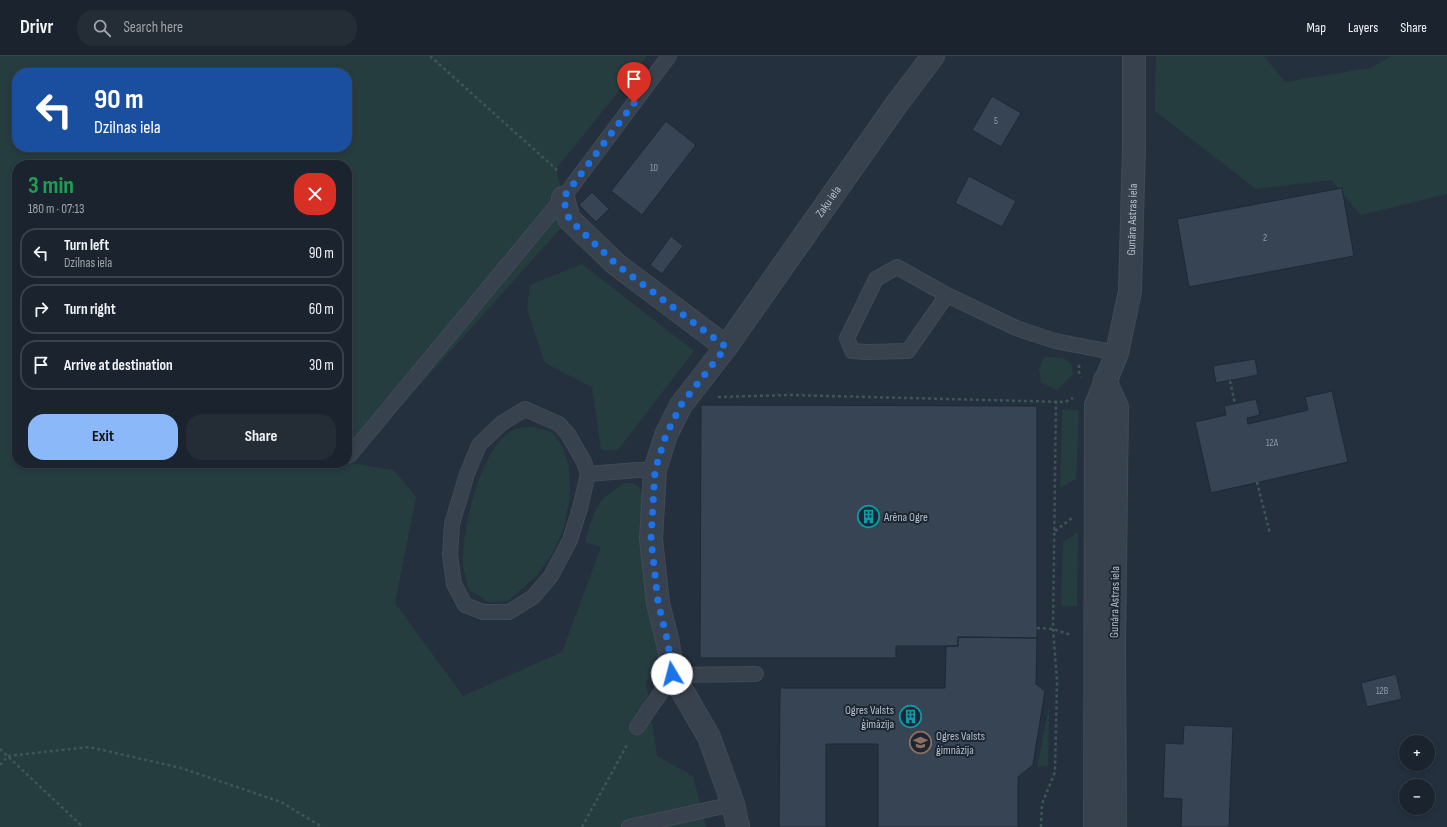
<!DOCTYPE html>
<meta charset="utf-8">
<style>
:root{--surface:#1b242e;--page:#242c36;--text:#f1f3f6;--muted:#a0a4aa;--line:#39414a;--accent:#8ab8f8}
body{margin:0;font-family:"Sofia Sans Condensed",sans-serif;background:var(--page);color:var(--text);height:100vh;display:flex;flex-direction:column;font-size:15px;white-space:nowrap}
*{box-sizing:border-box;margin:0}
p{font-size:13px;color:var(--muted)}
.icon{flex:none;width:22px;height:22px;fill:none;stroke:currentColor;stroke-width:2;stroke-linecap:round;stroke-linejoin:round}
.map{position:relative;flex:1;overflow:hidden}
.drawer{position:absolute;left:12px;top:104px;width:340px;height:308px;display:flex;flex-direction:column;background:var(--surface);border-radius:16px;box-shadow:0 2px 6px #0003,0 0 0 1px var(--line)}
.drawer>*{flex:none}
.hud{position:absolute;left:12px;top:12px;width:340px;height:84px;border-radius:16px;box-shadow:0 2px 6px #0003,0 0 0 1px var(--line);background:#1a4fa0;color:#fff;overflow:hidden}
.buttons{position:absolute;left:1399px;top:679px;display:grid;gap:8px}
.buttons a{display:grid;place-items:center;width:36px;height:36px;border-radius:50%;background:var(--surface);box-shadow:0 2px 6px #0003,0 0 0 1px var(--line);font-size:20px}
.pin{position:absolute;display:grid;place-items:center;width:34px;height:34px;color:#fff;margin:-41px -17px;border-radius:50% 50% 50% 0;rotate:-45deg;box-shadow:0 0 4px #0007}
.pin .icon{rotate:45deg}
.me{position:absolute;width:44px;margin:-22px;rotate:352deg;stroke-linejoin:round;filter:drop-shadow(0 0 3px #0008)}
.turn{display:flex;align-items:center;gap:14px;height:84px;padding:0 16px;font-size:18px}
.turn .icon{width:52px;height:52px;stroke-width:2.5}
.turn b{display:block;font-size:28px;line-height:34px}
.round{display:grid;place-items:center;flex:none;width:42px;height:42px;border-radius:16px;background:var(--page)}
.overview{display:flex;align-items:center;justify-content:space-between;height:68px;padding:0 16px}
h1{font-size:24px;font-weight:700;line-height:30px;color:#1e9e55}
.primary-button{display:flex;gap:8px;margin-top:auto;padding:8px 16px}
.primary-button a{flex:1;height:46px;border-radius:16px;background:var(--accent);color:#111;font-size:16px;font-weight:700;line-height:46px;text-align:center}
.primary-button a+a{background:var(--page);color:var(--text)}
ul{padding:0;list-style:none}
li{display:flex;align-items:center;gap:12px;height:50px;margin:0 8px 6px;padding:0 8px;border:2px solid var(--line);border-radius:16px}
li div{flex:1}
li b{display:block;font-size:15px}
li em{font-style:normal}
header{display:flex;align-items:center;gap:24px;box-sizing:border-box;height:56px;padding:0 20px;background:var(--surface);border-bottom:1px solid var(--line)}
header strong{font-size:19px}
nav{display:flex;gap:22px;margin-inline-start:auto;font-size:14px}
.search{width:280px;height:36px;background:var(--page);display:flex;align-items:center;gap:10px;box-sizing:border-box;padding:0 14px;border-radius:16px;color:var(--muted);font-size:15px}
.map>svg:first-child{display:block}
</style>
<header>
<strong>Drivr</strong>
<div class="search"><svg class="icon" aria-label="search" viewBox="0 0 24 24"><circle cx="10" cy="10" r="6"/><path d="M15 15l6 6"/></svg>Search here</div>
<nav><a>Map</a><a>Layers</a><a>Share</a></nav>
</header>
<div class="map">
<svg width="1447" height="771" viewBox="0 0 1447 771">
<rect width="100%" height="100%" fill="#24303e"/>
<path fill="#263d3f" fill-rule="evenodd" d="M0 0H647L556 113 569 163 350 407 394 414 416 441 395 547 463 640 562 596 601 491 585 486C589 472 593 455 603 443 605 440 610 438 613 435 627 424 634 423 646 439L658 611 646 626 657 700 693 720 706 771H0ZM17 17H347V91H17ZM17 109H347V407H17Z
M1156 0H1264L1285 26 1370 12 1392 0H1447V138L1361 159 1331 124 1256 133 1155 55Z
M582 208 694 295 618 394H601L592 331 545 307 527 253 530 229Z
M1044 301 1063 302 1071 307 1073 319 1057 334 1041 326 1039 313Z
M1062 354H1079L1076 423 1060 432Z
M534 371 552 376 563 392 569 410 570 439 564 473 552 498 536 521 507 545 488 546 469 534C467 525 463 514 463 505 463 471 481 382 519 372 523 371 529 371 534 371Z
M1078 476 1077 550H1061L1063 486Z
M1049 650 1048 710 1037 711Z"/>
<path fill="#364454" stroke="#1f2935" d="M992 40 1021 57 1001 91 972 74Z
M666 65 696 89 642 159 611 135Z
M969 120 1016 145 1002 171 955 147Z
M1342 132 1354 200 1189 231 1177 163Z
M592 136 609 153 596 166 579 149Z
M671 180 683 190 662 218 650 209Z
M1255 303 1258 319 1216 327 1213 310Z
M1332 335 1348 406 1211 437 1195 366 1226 359 1224 350 1256 343 1260 359 1247 362 1248 368 1308 354 1305 341Z
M701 349 1037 350V582L958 581V590H896V602H700Z
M958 581 1037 582 1036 628 1045 635 1033 709 1018 721V771H878V688H826V771H779L780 632H945L946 590H958Z
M1396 618 1402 643 1367 651 1361 627Z
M1184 669 1233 671 1229 771H1181L1182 743 1163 742 1165 687 1183 688Z"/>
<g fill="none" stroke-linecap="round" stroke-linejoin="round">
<defs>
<path id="lane" d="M947 239 908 295 866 296 852 295 847 282 876 223 897 211 947 239 1016 272 1055 285 1117 297
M525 353 559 368 568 378 584 406 588 418 580 452 570 484 551 520 533 541 509 556H483L465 549 454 528 450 499 452 468 467 418 479 389 502 367Z
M350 399 563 142 669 0
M588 418 637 414H655
M637 671 673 619 756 618
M629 771 733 748"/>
<g id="street">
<path d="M563 142 569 163 617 209 726 291"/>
<path d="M1105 324 1117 351 1114 589 1115 771"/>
<path id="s1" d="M738 771 733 748 709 681 673 619 668 587 658 547 651 483 655 414 666 379 681 349 726 291 896 49 933 0"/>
<path id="s2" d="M1095 771 1096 349 1117 297 1130 235 1134 90V0"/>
</g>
</defs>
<use href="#lane" stroke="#414b57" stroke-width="16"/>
<use href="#street" stroke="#414b57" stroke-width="24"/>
<path stroke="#3f5657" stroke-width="2.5" stroke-dasharray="3 3" stroke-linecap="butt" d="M430 0 556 113 557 118
M1079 309V316L1081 321
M1230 325 1235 348
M718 341 789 339 1065 346 1073 342
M1257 426 1270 478
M1055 475 1072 462
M1037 572 1053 573 1071 579
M0 693 83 771
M0 709 8 700 89 691 181 712 281 746 322 771
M582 771 628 687
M1041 771 1042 748 1055 716 1057 624 1053 573 1056 345"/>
<use href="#lane" stroke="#38424e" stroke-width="14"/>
<use href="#street" stroke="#38424e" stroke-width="22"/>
</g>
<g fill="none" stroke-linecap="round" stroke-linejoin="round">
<path stroke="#1a73e8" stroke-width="7" stroke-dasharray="0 12.6" d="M634 47 563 142 569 163 617 209 726 291 681 349 666 379 655 414 651 483 658 546 668 587 672 618"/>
</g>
<defs>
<symbol id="building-ring" viewBox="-11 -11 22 22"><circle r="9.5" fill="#1d2733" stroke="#0f9aa8" stroke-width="1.5"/><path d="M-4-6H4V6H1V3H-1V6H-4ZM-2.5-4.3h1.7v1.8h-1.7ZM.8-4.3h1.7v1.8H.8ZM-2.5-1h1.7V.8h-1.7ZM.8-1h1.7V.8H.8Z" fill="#0f9aa8"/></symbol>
<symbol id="school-ring" viewBox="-11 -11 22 22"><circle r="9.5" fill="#1d2733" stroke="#8d6e63" stroke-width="1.5"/><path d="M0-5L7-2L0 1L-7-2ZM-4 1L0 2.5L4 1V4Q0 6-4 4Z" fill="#8d6e63"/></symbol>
</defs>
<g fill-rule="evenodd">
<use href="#building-ring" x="856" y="448" width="25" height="25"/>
<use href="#building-ring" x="898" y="648" width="25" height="25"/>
<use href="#school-ring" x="908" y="674" width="25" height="25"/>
</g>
<g text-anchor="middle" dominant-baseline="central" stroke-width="4" stroke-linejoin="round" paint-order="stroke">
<g font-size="10" fill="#929daa">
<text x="996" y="65">5</text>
<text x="654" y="112">10</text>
<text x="1265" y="182">2</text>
<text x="1272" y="387">12A</text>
<text x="1382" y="635">12B</text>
</g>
<g font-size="12" fill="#b4bdc9" stroke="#1d2733">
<text stroke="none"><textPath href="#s1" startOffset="695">Zaķu iela</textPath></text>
<text stroke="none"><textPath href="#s2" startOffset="613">Gunāra Astras iela</textPath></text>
<text transform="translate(1115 546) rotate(-89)">Gunāra Astras iela</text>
</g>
<g font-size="12" fill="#b4bdc9" stroke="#1d2733" text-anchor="start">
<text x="884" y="461">Arēna Ogre</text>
<text x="894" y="654" text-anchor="end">Ogres Valsts<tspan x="894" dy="14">ģimāzija</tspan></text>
<text x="936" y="680">Ogres Valsts<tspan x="936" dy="14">ģimnāzija</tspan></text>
</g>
</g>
</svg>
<div class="buttons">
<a>+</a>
<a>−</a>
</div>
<div class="pin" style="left:634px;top:47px;background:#d93025"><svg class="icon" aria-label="arrive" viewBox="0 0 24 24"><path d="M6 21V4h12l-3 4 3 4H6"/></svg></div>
<svg class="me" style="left:672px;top:618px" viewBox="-20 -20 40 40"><circle r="19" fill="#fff"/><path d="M0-13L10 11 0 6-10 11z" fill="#1a73e8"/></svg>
<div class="hud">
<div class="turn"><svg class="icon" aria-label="left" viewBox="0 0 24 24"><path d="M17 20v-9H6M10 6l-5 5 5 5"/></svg><div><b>90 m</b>Dzilnas iela</div></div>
</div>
<section class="drawer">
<div class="overview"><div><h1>3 min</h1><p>180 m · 07:13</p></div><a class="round" style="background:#d93025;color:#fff"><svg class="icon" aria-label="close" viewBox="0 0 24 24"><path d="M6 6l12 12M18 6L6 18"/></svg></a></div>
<ul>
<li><svg class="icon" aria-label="left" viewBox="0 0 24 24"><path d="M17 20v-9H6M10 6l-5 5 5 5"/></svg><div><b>Turn left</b><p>Dzilnas iela</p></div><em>90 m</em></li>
<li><svg class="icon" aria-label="right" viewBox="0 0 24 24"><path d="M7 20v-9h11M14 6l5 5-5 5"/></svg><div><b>Turn right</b></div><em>60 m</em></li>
<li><svg class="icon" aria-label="arrive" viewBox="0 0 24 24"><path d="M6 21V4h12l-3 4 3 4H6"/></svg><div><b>Arrive at destination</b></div><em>30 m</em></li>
</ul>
<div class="primary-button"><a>Exit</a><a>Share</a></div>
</section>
</div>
